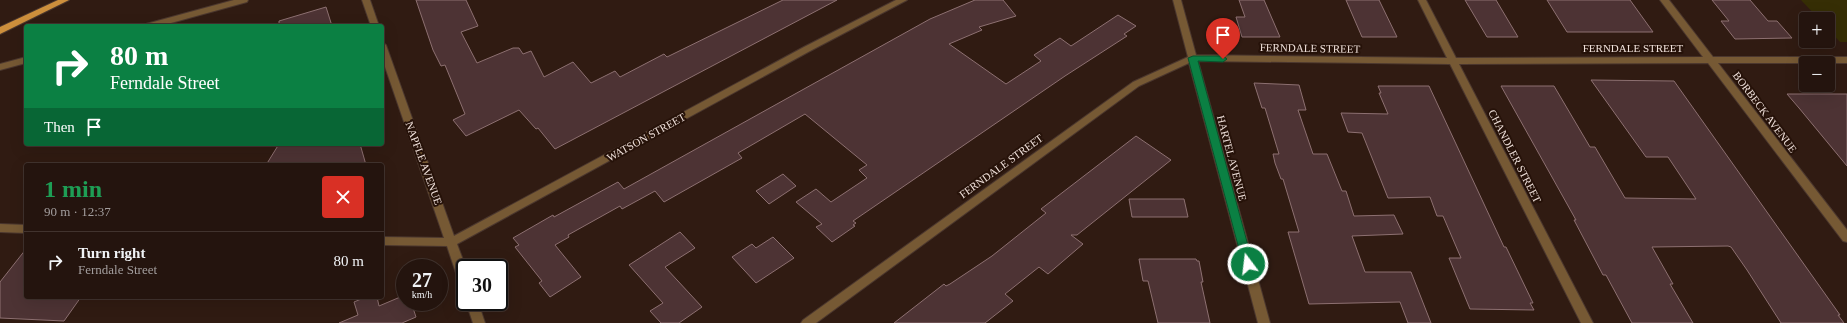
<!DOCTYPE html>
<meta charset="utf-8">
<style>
:root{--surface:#24140e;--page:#2c1d17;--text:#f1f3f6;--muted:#a39e9e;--line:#41332e}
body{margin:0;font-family:"Times New Roman",serif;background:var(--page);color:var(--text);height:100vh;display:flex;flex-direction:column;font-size:15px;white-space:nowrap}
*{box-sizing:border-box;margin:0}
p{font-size:13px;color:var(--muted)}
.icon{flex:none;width:22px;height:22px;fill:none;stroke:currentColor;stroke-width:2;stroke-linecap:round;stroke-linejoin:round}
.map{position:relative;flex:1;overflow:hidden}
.side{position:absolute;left:24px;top:163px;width:360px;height:136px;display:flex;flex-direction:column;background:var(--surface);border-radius:4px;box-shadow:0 4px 16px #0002,0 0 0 1px var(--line)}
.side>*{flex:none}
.banner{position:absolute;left:24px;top:24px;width:360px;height:122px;border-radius:4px;box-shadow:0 4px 16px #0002,0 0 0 1px var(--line);background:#0b8043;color:#fff;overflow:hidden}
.fabs{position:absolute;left:1799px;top:12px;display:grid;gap:8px}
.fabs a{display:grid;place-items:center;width:36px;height:36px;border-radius:4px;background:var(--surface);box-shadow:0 4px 16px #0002,0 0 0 1px var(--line);font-size:20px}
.speed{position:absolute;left:396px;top:259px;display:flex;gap:8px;font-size:20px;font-weight:700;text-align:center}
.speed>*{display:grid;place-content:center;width:52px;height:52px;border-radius:50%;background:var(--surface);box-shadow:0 4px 16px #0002,0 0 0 1px var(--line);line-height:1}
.speed small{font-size:10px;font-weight:400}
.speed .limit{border:2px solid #111;border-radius:6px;background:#fff;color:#111}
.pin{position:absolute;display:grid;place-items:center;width:34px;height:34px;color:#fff;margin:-41px -17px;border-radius:50% 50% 50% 0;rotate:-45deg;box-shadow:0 0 4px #0007}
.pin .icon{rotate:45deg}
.me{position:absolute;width:44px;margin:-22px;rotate:345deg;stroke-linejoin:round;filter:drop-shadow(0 0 3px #0008)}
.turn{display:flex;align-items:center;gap:14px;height:84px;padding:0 20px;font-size:18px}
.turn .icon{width:52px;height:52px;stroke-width:2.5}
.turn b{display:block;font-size:28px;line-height:34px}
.then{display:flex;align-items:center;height:38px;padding:0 20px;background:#0003;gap:8px;font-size:15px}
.round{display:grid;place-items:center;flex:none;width:42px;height:42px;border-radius:4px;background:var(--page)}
.headline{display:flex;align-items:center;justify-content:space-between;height:68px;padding:0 20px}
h1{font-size:24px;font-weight:700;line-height:30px;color:#1e9e55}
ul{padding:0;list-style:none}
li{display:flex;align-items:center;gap:12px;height:60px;padding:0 20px;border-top:1px solid var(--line)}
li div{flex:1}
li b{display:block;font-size:15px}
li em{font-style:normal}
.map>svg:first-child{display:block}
</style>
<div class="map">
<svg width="1847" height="323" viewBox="0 0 1847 323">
<rect width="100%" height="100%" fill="#301b12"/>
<path fill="#362e05" d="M1801 0H1847V42H1840L1828 29V19H1819Z"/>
<path fill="#4d3334" stroke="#8d7071" d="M416 0H466L478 26 461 32 477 63 513 48H519L523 54 531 51 544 77 573 62 591 83 615 71 620 77 664 54 667 57 783 0H837L555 149 538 128 536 129 519 110 466 136 453 120 465 114 445 65 441 66 433 50Z
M975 0H1003L1016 16 979 27 982 30 949 44 1006 84 1041 61 1034 55 1060 38 1071 46 1118 15 1136 26 1124 34 1127 36 1065 76 853 221 856 223 853 225 855 226 832 242 816 227 822 224 796 202 816 189 831 202 867 178 859 170 867 165 805 114 738 153 742 158 664 202 655 191 622 209 620 206 568 235 569 237 555 245 581 277 550 297 539 283 542 281 515 247 519 245 513 238 553 215 554 217 618 182 624 189 930 19Z
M1239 0H1264L1280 37H1242L1236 17H1245Z
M1346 0H1379L1397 37H1362Z
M1465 0H1496L1518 37H1487Z
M1547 0H1630L1653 32H1567Z
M1712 0H1750L1768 21H1777L1792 38 1735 39 1721 21H1729Z
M326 7 332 26H279V21Z
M1591 80 1674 81 1840 315H1838L1844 323H1781L1747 270 1731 247 1728 246 1652 247 1673 284H1670L1693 323H1632L1606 275H1603L1574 220H1576L1501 86H1554L1590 147H1595L1625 198 1696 199 1668 157H1646Z
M1254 83 1299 85 1306 110H1298L1313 154H1327L1342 191H1346L1354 216 1394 215 1403 234 1352 236 1365 272H1411L1431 323H1408L1400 302 1309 304 1288 232H1299L1283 179H1281L1275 163 1273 154H1279L1265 108H1262Z
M1378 86H1429L1504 247H1506L1533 303H1530L1534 310 1470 309 1449 258H1461L1443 216H1437L1430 197 1388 198 1362 133 1348 132 1341 113 1388 114 1379 93H1381Z
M1787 94H1847V166L1799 108Z
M1136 136 1171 160 1077 235H1071L1083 244 1048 274 1039 267 1005 294 1013 301 985 323H894L944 284 946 286 950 284 992 256 1046 213 1041 209Z
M279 144H360L366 165H266Z
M783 174 796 186 769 204 756 191Z
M1129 199H1184L1188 217H1132Z
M680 232 695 248 665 267 702 307 679 323H661L650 311 663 303 629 265Z
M773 237 794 258 756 283 732 257 752 244 756 248Z
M26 249V297H81L64 321 0 318V282Z
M1139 259H1196L1197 261H1199L1203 282H1201L1210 323H1158L1148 281H1143Z
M405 295V302H411L416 317 402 323H339L358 315 354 302 366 297H377L379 306Z"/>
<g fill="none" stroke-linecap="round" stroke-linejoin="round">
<defs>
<path id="street" d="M234 0H248L247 2 160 26H145L146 24Z
M362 0H370L379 26H371Z
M896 0H907L810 51 457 244 466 268 465 287 461 285 459 282 447 246 382 245V237L444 238 382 58V42L386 45 454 236 804 47Z
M1173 0H1181L1196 55 1447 58 1418 0H1426L1456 58 1703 57 1660 0H1669L1713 57H1847V63H1718L1847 230V242L1843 241 1708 63 1459 64 1593 323H1581L1450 64 1198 61 1270 323H1258L1189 63 1139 86 816 323H801L803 320 1133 82 1188 57Z
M26 57V63L0 70V64Z
M0 224 26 225V233L0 232Z
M466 302H478L485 323H473Z"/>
<path id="primary" d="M58 0H69L0 34V27Z"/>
</defs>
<use href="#street" stroke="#4b372e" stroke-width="2"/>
<use href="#primary" stroke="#4b372e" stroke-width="2"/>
<use href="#street" fill="#765934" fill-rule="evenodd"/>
<use href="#primary" fill="#cd8f3c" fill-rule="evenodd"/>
</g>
<path fill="#0b8043" stroke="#07532c" d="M1193 56H1223L1227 59 1223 62 1198 61 1253 264 1251 267H1244L1243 264 1188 58Z"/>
<g text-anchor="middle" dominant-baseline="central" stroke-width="4" stroke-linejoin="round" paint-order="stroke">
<g font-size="11" fill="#f0e1db" stroke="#261209">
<text transform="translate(1310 48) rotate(1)">FERNDALE STREET</text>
<text x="1633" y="48">FERNDALE STREET</text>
<text transform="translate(1765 112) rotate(53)">BORBECK AVENUE</text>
<text transform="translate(646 137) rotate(-29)">WATSON STREET</text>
<text transform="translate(1515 156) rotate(63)">CHANDLER STREET</text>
<text transform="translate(1232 158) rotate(75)">HARTEL AVENUE</text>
<text transform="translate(424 163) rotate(70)">NAPFLE AVENUE</text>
<text transform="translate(1001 166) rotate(-36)">FERNDALE STREET</text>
</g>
</g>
</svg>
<div class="fabs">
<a>+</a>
<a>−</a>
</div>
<div class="speed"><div>27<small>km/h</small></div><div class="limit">30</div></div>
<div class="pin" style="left:1223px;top:59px;background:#d93025"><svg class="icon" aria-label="arrive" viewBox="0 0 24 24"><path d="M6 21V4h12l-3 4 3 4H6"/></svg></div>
<svg class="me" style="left:1248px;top:264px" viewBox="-20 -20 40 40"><circle r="17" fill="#0b8043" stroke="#fff" stroke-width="3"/><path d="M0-11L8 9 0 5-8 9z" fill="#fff"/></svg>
<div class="banner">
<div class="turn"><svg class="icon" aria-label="right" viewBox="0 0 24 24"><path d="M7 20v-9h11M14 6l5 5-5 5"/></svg><div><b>80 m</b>Ferndale Street</div></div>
<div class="then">Then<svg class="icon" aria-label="arrive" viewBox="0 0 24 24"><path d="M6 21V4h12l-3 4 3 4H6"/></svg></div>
</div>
<section class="side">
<div class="headline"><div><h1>1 min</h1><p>90 m · 12:37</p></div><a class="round" style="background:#d93025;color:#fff"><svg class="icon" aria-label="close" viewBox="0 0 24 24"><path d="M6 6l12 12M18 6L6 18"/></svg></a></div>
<ul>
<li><svg class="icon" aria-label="right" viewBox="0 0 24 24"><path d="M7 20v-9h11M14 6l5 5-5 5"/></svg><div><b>Turn right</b><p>Ferndale Street</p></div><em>80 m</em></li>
</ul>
</section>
</div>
